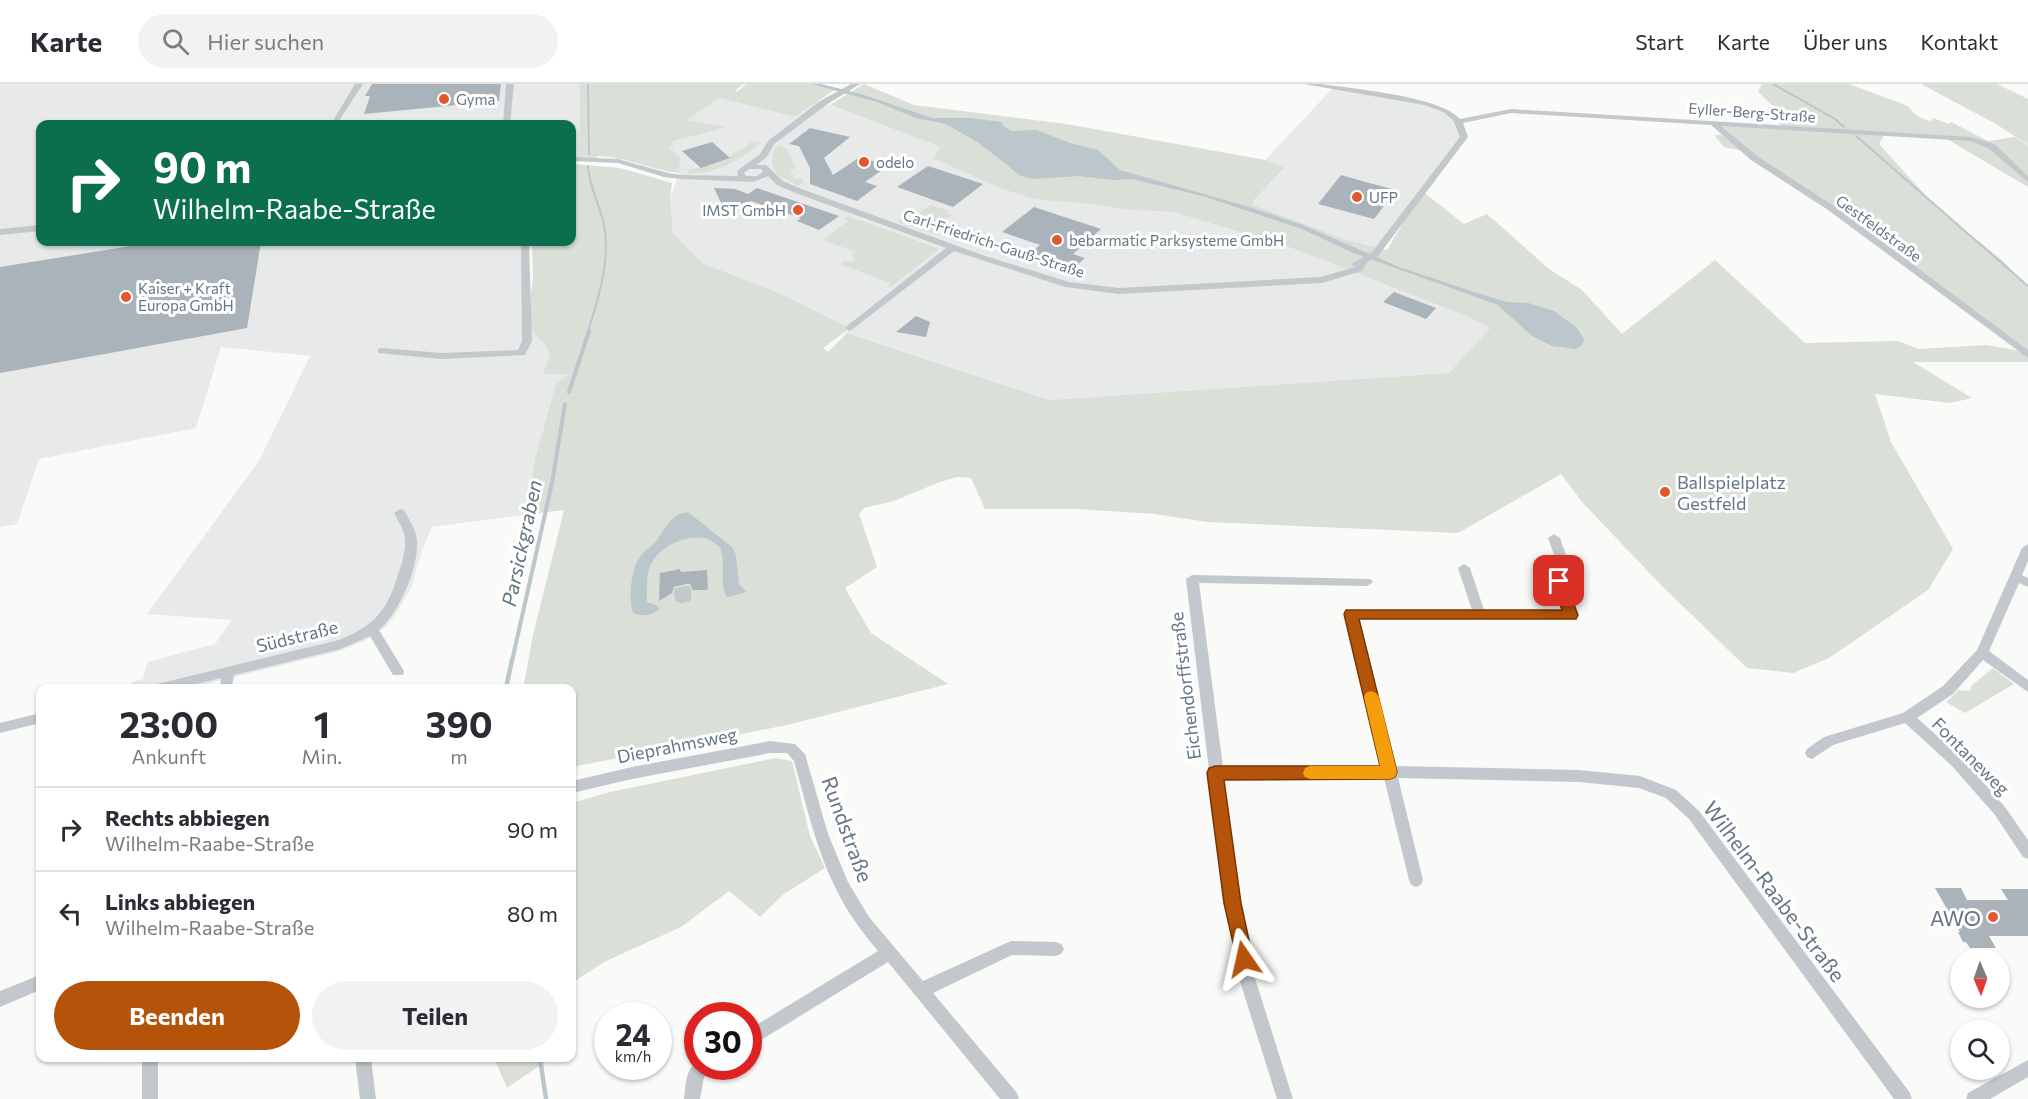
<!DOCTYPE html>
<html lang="de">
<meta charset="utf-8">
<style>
:root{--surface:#fff;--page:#f2f2f3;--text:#2b2b33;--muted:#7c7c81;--line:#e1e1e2;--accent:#b45309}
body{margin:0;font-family:Commissioner,sans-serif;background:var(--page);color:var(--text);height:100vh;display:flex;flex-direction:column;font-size:22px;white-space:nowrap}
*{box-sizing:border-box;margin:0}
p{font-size:20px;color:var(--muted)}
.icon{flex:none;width:33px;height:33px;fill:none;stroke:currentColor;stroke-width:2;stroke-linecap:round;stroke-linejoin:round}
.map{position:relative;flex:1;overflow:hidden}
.sheet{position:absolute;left:36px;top:600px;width:540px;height:378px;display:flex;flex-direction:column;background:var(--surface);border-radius:12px;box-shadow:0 2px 4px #0004}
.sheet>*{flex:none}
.hud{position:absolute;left:36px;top:36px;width:540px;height:126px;border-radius:12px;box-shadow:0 2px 4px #0004;background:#0b6e4f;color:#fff;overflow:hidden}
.needle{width:39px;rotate:178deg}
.fabs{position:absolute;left:1950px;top:864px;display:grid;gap:12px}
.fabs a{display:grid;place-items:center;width:60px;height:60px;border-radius:50%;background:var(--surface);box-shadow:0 2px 4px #0004;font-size:30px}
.speed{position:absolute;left:594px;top:918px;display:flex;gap:12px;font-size:30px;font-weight:700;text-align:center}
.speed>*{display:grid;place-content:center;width:78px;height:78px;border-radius:50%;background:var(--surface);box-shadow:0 2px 4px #0004;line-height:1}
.speed small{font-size:15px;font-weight:400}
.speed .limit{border:9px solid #d22;background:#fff;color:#111}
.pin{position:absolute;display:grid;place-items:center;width:51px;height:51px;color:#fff;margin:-26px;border-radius:12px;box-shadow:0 3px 9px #0006}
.me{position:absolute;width:66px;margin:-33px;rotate:349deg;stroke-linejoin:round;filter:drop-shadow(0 0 4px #0008)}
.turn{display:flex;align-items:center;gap:21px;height:126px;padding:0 18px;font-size:27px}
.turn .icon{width:78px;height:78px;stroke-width:2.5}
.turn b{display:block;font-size:42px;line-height:51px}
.eta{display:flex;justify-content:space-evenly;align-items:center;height:102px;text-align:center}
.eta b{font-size:36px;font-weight:700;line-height:42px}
.cta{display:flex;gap:12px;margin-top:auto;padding:12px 18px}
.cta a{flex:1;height:69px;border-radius:36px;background:var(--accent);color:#fff;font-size:24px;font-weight:700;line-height:69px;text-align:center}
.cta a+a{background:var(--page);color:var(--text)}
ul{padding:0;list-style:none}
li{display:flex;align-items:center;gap:18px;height:84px;padding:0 18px;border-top:2px solid var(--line)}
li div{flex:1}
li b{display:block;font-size:22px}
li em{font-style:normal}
header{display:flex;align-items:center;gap:36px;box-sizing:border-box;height:84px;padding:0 30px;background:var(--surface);border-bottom:2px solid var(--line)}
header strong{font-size:28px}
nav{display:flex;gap:33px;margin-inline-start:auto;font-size:21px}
.search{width:420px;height:54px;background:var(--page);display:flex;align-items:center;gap:15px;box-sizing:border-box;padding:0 21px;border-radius:33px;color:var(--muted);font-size:22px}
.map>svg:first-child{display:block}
</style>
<header>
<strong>Karte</strong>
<div class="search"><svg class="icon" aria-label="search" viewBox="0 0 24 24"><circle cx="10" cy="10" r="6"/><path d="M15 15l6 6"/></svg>Hier suchen</div>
<nav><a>Start</a><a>Karte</a><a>Über uns</a><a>Kontakt</a></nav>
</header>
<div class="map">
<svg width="2028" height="1015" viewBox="0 0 2028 1015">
<rect width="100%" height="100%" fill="#fafaf8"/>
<path fill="#e8e9e9" d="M0 0H580L579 75H572V40H40V158H525V213L527 240 545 261 550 270 543 290 570 289 535 376 524 431 432 443 422 466 412 502 397 528 385 544 364 557 340 567 190 604H131L132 598 143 595 147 578 215 560 232 536 147 530 259 377 310 272 221 263 196 344 39 375 17 440 0 443Z
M1333 4 1425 19 1444 26 1460 37 1464 53 1379 164 1350 157 1252 121 1254 116 1285 85 1265 76Z
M719 14 795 33 818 17 942 63 933 73 1092 120 1128 126 1173 128 1289 163 1469 233 1490 244 1450 289 1049 316 845 248 850 244 786 212 702 179 673 149 670 114 679 89 668 64 669 58 717 44H726L686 36Z"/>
<path fill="#dadfd7" d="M580 0H743L735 7 737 8 746 0H811L834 6 795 33 719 14 687 36 727 43 670 58 674 62 669 64 680 73 679 89C651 86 627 73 598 72L595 75H579Z
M864 0 914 21 1066 40 1265 76 1285 84 1254 116 1253 121 1350 157 1387 166 1422 107 1464 140 1487 130 1549 185 1582 206 1622 250 1715 176 1805 259 1898 257 1919 265 1986 261 2021 267 1749 68 1724 63 1714 51H1726L1715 40 1781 45 1776 25 1758 8 1762 0H1849L1908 22C1915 32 1921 35 1932 37L1933 34 1949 40 1951 38 1988 57 2015 53 2028 62V103L1945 54 1884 51 1879 60 1937 124 2002 176 2028 203V278H1913L1972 314 1950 319 1875 310 1891 358 1953 465 1928 506 1829 574 1793 589 1747 584 1662 502 1582 418 1561 390 1458 449 1208 438 1154 430 1076 425H985L971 394 957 393 937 399 894 417 864 424 859 430 877 483 845 504 871 549 948 600 787 641 572 683V604H528L524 600 533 551 564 426 524 431 535 376 556 300 569 290H543L550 270 545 261 527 240 533 195 532 158H572V81L574 80 620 84 672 99 670 114 673 149 702 179 786 212 850 244 823 264 828 268 847 249 1049 316 1449 289 1490 244 1469 233 1289 163 1173 128 1128 126 1092 120 1034 115 1000 104 933 74 941 63 830 21Z
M1921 0H1997L2028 15V61L1996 40Z
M753 57 761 59C736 78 721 88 688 90L689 85C715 83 733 72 753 57Z
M778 61 786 64 796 84 790 86 795 95 801 94 803 98 798 102 778 91 772 81 773 68Z
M930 121 949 127 947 129 953 131 934 145 941 149 938 151 898 138 905 133 911 135Z
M848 132 937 164 939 165 891 203 887 202 890 199 840 180 845 176 851 178 856 174 851 172 856 168 822 156 848 137 843 135Z
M1993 584 2014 600 1965 629 1946 618 1959 606 1970 607 1971 602Z
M776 674 792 677 810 752 825 784 784 810 760 833 729 807 681 843 604 878 572 899V960V719L610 708Z
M494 974H551L507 1004Z"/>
<path fill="#bbc7cb" d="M811 0H821L861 10 932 34H969L1002 38V41L1011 47 1036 46 1070 59 1098 66 1120 86 1249 123 1303 141 1399 183 1471 207 1507 218 1528 219 1554 227 1577 244 1584 255 1582 261 1576 265 1552 262 1532 252 1498 221 1351 168 1302 145 1203 112 1132 95 1113 96 1079 92 1034 95 1021 92 979 59 946 40 916 34 877 18Z
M688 428 733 464 736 471 739 501 747 508 727 513C718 500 727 479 720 463 715 460 710 455 704 454 683 451 656 464 649 485 646 495 647 507 647 518L656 521 659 525C651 532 642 533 633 529 628 515 631 485 640 473 645 466 653 462 657 456 667 442 670 431 688 428Z"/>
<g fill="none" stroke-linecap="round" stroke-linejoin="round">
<path stroke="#bbc7cb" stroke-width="2" d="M588 0 589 70
M1773 0 1835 35 1844 43
M1856 52 2028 202
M588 82C589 103 600 121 604 141 611 176 598 215 588 248"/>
<path stroke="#bbc7cb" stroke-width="4" d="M569 308 589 247
M512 577 552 399 565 320"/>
<path stroke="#bbc7cb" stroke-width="4.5" d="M506 604 512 576
M540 974 546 1015"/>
</g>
<path fill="#aab3b9" d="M372 0H501L499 17 364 30 370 12H365Z
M810 44 850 53 824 74 833 91 860 73 888 82 865 98 877 102 857 117 810 100V84L799 62 789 60Z
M712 58 730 74 701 84 682 67Z
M928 82 983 100 953 123 897 103Z
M1341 91 1369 99 1396 106 1374 135 1318 120Z
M714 104 735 105 748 110 757 104 839 132 819 146 797 137 801 134 751 117 732 130 725 127Z
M1034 123 1101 145 1073 170 1085 174 1076 182 1070 180 1066 184 1041 176 1038 179 1024 174 1040 161 1002 148Z
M156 158H261L247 244 0 289V183Z
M1394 208 1436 224 1426 235 1383 218Z
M916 232 930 238 926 253 896 248Z
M680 485 681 488 707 486 708 506H693L690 500H686L674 503 672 509 659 517 660 489Z
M1935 804H1961L1967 816H2008L2001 805H2028V852H1989L1996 864H1970L1966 858H1963L1958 848H1960Z"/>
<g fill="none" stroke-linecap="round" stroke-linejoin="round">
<path stroke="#c3c8cc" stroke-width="8" d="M687 506V514L683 511 682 515 679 514 678 508Z"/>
<path fill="#c3c8cc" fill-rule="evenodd" d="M355 0H363L337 40H331Z
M506 0H514L510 40H503Z
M851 0H860L826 21 774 60 766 74 756 81H766L783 97 799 104 985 172 1069 198 1119 204 1321 193 1355 183 1352 181 1353 179 1372 168 1460 53 1453 36 1443 28 1424 21 1304 0H1321C1354 5 1440 12 1460 35L1511 25 1971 53 1994 60 2028 92V98L1988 64 1970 57 1721 42 1757 72 1834 122 2028 266V274L1828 126 1751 76 1711 41 1511 29 1463 39 1468 53 1378 172 1367 178 1362 187 1322 199 1119 210 1065 203 954 167 850 247 845 244 847 242 946 164 793 108 777 101 768 92 753 98 682 95 664 93 618 79 572 77V73L618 75 668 89 682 91 738 92 737 87 760 70 768 57 820 17ZM749 85H761L763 88 757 92H746L744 89Z
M40 141V147L0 151V145Z
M521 158H529L532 257 525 271 442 275 378 269V265L381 264 442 269 518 266 522 257Z
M400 425 404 426C409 436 416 445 417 456 419 483 399 529 379 546L404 587 403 591H393L370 552 341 565 234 591 232 604H220L221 594 180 604H155L156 600 161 599 339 556C374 542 387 527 398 491 402 479 406 467 405 455 404 445 398 437 394 429Z
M1554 450 1560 454 1569 480 1567 483 1560 485 1577 531 1575 534 1358 535 1395 682 1579 686 1640 692 1676 706 1699 727 1910 1009 1912 1015H1894L1689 735 1666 714 1639 704 1579 698 1398 694 1423 796 1421 801 1416 803 1411 801 1409 796 1384 694 1224 695 1240 819 1255 894 1293 1015H1277L1239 894 1226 819 1208 689 1209 686 1186 495 1192 491 1371 495 1373 498 1367 502 1199 499 1223 683 1381 682 1345 530 1347 527 1472 526 1458 484 1464 480 1470 484 1484 526H1563L1547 481 1549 478 1556 476 1548 454Z
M2028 460V477L2022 491 2028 494V503L2019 499 1989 567 2028 596V608L1983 576 1953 610 1917 634 1962 674 2005 723 2028 756V775L2023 773 1995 731 1952 682 1905 639 1833 661 1812 675 1807 673 1805 669 1807 665 1824 653 1903 629 1943 602 1977 566 2022 464Z
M40 629V639L0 649V639Z
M770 657 795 660 805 670 828 750 848 798 869 833 923 897 1011 857 1056 858 1061 860 1064 865 1061 870 1056 872 1012 871 933 909 1017 1009 1019 1015H1000L888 878 748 964V946L878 867C862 848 847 828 836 805 816 765 806 720 794 677L787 669H770L632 695 572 709V697L632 683Z
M40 891V906L0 923V907Z
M142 974H158V1015H142Z
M355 974H371L376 1015H360Z
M2028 976V993L1990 1015H1966L1968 1009Z
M698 978V982H714L712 988 704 993 700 1015H684C686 1001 685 985 698 978Z"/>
</g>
<path fill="#b45309" stroke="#753606" stroke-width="1.5" d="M1559 492 1565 497 1578 531 1576 535H1359L1397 688 1395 693 1390 695 1224 696 1241 819 1253 875 1250 881 1244 884 1238 881 1224 819 1207 689 1209 684 1215 682H1380L1344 530 1346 526H1562L1552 497Z"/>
<path fill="#f59e0b" d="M1371 607 1376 609 1379 613 1397 688 1395 693 1390 695H1310L1305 693 1303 689 1305 684 1310 682H1380L1364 613 1366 609Z"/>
<g fill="#e4572e" stroke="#fff" stroke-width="2">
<circle cx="444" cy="15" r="6"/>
<circle cx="864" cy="78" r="6"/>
<circle cx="1357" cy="113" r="6"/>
<circle cx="798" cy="126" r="6"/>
<circle cx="1057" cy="156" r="6"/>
<circle cx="126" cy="213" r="6"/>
<circle cx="1665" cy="408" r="6"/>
<circle cx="1993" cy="833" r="6"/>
</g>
<g text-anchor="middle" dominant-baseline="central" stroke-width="6" stroke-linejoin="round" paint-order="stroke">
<g font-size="15" fill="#657683" stroke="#fff" text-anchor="start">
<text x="456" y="15">Gyma</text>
<text x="876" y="78">odelo</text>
<text x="1369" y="113">UFP</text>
<text x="786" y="126" text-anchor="end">IMST GmbH</text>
<text x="1069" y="156">bebarmatic Parksysteme GmbH</text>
<text x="138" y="204">Kaiser + Kraft<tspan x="138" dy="17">Europa GmbH</tspan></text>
</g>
<g font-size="15" fill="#657683" stroke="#fff">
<text transform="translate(1752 28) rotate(4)">Eyller-Berg-Straße</text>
<text transform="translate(1879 144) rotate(36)">Gestfeldstraße</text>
<text transform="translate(994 159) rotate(18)">Carl-Friedrich-Gauß-Straße</text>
</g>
<g font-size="18" fill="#657683" stroke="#fff" text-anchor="start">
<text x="1677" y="398">Ballspielplatz<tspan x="1677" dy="21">Gestfeld</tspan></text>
</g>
<g font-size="18" fill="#657683" stroke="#fff">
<text transform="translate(297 552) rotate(-14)">Südstraße</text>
<text transform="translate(1185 602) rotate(-97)">Eichendorffstraße</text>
<text transform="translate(677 661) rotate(-11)">Dieprahmsweg</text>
<text transform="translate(1971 672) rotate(45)">Fontaneweg</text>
</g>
<g font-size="20" font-style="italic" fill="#60757c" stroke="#fff">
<text transform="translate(521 459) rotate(-78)">Parsickgraben</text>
</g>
<g font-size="21" fill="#657683" stroke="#fff">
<text transform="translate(848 745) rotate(70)">Rundstraße</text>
<text transform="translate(1775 807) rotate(53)">Wilhelm-Raabe-Straße</text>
</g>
<g font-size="21" fill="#657683" stroke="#fff" text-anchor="end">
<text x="1981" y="833">AWO</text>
</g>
</g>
</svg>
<div class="fabs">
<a><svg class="needle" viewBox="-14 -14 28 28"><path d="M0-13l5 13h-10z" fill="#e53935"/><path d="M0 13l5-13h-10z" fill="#7c7c81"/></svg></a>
<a><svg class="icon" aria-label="search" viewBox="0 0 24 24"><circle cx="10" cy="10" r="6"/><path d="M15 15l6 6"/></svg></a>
</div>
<div class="speed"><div>24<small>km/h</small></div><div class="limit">30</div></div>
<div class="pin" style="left:1559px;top:497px;background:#d93025"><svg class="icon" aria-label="arrive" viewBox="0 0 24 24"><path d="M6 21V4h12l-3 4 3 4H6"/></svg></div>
<svg class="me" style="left:1244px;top:875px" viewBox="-20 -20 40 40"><path d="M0-17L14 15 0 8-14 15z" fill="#b45309" stroke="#fff" stroke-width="4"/></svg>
<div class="hud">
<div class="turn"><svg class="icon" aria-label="right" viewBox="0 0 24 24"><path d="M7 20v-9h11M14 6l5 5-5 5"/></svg><div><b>90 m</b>Wilhelm-Raabe-Straße</div></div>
</div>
<section class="sheet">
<div class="eta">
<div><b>23:00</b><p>Ankunft</p></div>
<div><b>1</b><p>Min.</p></div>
<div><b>390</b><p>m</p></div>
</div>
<ul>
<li><svg class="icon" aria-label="right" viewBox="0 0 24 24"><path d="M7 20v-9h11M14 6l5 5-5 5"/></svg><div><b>Rechts abbiegen</b><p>Wilhelm-Raabe-Straße</p></div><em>90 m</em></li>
<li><svg class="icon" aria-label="left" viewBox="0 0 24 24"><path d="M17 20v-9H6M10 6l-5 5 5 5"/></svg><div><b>Links abbiegen</b><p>Wilhelm-Raabe-Straße</p></div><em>80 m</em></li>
</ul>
<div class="cta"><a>Beenden</a><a>Teilen</a></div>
</section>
</div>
